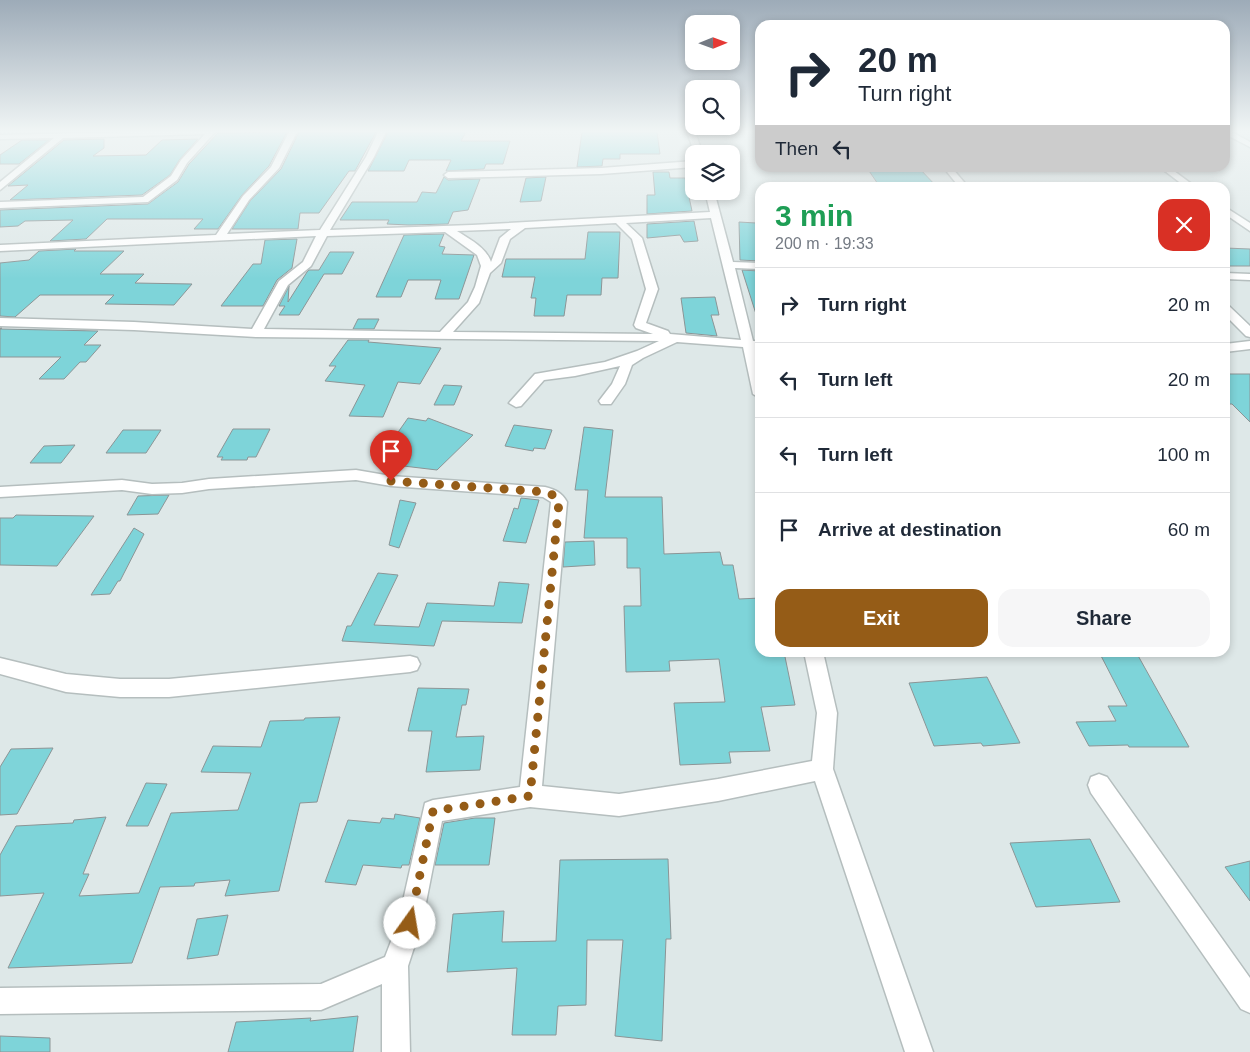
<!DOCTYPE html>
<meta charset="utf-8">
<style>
:root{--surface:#fff;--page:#f6f6f7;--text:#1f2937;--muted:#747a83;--line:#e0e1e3;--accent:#955c17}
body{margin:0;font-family:Helvetica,sans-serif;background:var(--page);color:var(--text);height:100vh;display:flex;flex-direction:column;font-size:19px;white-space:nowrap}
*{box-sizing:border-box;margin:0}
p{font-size:16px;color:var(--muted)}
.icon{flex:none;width:28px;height:28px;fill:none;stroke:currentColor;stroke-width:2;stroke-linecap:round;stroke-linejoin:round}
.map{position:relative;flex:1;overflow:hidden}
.sheet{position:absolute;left:755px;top:182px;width:475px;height:475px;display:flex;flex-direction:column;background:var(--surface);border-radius:15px;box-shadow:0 2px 8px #0003}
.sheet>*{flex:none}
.hud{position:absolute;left:755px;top:20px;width:475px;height:152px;border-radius:15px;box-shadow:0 2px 8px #0003;background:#fff;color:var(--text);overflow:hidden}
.needle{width:32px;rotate:89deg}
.controls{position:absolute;left:685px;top:15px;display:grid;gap:10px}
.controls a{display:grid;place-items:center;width:55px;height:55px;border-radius:10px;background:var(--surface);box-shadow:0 2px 8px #0003;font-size:25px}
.pin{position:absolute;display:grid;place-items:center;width:42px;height:42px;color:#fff;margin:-51px -21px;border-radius:50% 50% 50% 0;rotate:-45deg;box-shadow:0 0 5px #0007}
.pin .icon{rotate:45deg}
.me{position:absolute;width:55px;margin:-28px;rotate:13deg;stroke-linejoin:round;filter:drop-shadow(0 0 4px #0008)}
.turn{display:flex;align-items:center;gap:18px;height:105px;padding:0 20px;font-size:22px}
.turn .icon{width:65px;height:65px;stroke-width:2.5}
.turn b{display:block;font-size:35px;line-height:42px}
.then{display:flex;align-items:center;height:48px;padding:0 20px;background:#0003;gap:10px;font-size:19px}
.round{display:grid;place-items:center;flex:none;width:52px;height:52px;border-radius:15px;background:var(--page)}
.head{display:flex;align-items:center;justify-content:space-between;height:85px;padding:0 20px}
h1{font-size:30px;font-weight:800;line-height:38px;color:#1e9e55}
.action{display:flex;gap:10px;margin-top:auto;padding:10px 20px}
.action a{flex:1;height:58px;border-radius:15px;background:var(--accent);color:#fff;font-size:20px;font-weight:800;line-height:58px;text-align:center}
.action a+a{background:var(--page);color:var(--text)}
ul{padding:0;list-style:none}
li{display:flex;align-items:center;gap:15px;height:75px;padding:0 20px;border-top:1px solid var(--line)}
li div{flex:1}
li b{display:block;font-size:19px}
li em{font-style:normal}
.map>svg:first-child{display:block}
</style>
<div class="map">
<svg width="1250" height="1052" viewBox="0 0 1250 1052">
<rect width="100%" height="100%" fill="#dee8e8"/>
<path fill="#7ed4d9" stroke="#8c9596" d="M287 132 269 166 242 195 218 229H194L203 219H107L86 239 50 241 73 220 25 221 18 226 0 227V210L148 204 178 182 189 164 218 133Z
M299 132H376L355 171H349L319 213H300L298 229H232L250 201 281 169Z
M388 132H466L461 141H510L503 164H486L484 169 446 171 451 160H409L404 171H368Z
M582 132H657L660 154H620V159H603L602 166 577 167Z
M104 139V148L93 156 146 155 162 140 198 139 180 159 170 175 142 195 10 200 28 185 8 186 64 140Z
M22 140H49L19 164H0V155Z
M867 168H919L938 188 880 187Z
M653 172H669L670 178H685L692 211 647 214V195H655Z
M444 177 448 180 480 179 468 210 453 212 448 224 409 225 387 224 389 220H340L352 202H417L422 192 436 193Z
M546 177 541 201 520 202 526 178Z
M694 221 698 241 684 242 680 235 647 238V224Z
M739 222 756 223 757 234H760V261L740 260Z
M588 232H620L618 278H602L601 295H567L564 316H534L536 298H531L535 277H502L506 259H585Z
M444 234 439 246 445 247 442 254 474 255 459 299H435L441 280H408L401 297H376L404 235Z
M297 239 292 268 277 280 263 306H221L253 264H261L265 240Z
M1225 248 1250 249V266H1225Z
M76 249 74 251H124L100 274H144L135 283 192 284 174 305 105 304 114 295H40L15 317 0 316V263L29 260 39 251Z
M330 252H354L342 274H324L299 315H279L285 306H279L289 286 288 302 307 272 309 270H319Z
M742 270 760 271V314H756Z
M715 297 719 315H711L717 336 686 333 681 298Z
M358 319H379L374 329H353Z
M0 328H2L0 329 98 331 84 345H101L86 362H80L64 379H39L61 357H0Z
M348 340H369L368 342 441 348 420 384 398 382 383 417 349 416 365 385 325 381 336 366H329Z
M1225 374H1250V422L1232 404H1225Z
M444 385 462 386 454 405H434Z
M408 418 426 421 428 418 473 435 437 470 395 465 409 441 394 438Z
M514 425 552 430 545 449 534 448 533 451 505 446Z
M584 427 613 430 605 497H662L664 554 720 552 723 565H733L739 599 760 598V652H784L795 705 761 707 770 751 729 752 731 763 680 765 674 703 725 702 719 659 669 661 670 671 626 672 624 606H641L640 568H627V538H584L588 490H575Z
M233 429H270L256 457H248L247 460H221L223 457H217Z
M123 430H161L146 453H106Z
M75 445 61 463H30L44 446Z
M169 495 158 514 127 515 138 496Z
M521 498 539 500 526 543 503 541 514 508 518 509Z
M400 500 416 503 399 548 389 545Z
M16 515 94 516 57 566 0 565V518H13Z
M134 528 144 534 120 581H118L110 594 91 595Z
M594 541 595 565 563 567 565 542Z
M378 573 398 575 374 625 419 627 427 603 494 606 499 582 529 584 522 623 442 621 434 646 342 641 347 626H351Z
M1099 652H1136L1189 747H1129L1128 745 1089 746 1076 722 1116 721 1108 706H1127Z
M987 677 1020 743 983 746 981 743 934 746 909 683Z
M418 688 469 689 466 705H462L456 737 484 736 480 770 426 772 432 731H408Z
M340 717 317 802 300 803 279 891 225 896 230 880 195 883 194 886 160 887 132 963 8 968 44 893 0 896V855L16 826 73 823 74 820 106 817 83 874H89L79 896 139 893 171 813 238 810 251 773 201 772 213 746 261 747 270 721 304 720 305 718Z
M53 748 17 814 0 815V767L11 749Z
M146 783 167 784 148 826H126Z
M395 814 420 818 409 865H402L401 868 363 865 356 885 325 882 348 820 380 823 382 818 394 819Z
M475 818H495L489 865H435L444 823Z
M1090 839 1120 902 1036 907 1010 843Z
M668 859 671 939H666L662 1041 615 1036 623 940H587L586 1005 558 1006 556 1035H512L517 968 447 972 453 914 504 911 502 942 556 941 560 860Z
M1250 861V901L1225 867Z
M228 915 218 955 187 959 197 919Z
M358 1016 353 1052H228L236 1022 311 1018 310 1021Z
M0 1036 50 1038V1052H0Z"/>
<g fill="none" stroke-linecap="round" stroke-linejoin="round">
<defs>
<path id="minor" d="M130 132H215L187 163 177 180 148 202 0 208V202L143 197 171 176 181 160 205 134 63 138 0 190V182L54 138 0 139V135Z
M289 132H297L279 168 249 200 227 234 320 230 366 157 378 132H386L374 157 330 230 472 225 710 212 705 191H714L733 262 760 263V269L735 268 753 341H760V349L755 348 760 367V398L753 394 743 347 677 342 643 358 632 365 625 384 611 404H601L599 401 612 384 620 366 575 376 544 380 521 406 516 407 509 403 535 374 605 362 637 351 659 341 256 337 134 330 0 326V318L134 322 252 329 279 281 303 262 316 236 0 251V245L216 235 243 196 271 167ZM711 218 741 340 670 334 668 331 646 323 658 289 642 238 626 223ZM616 223 632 239 646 289 634 325 636 328 653 334 453 332 479 303 490 273 501 263 510 239 525 228ZM511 229 500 238 491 262C486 247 469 239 457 231ZM445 232 477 255 481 266 475 287 468 302 440 332 264 329 288 285 311 266 327 236Z
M687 132H695L703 154H695Z
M1225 132H1232L1250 142V147L1225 134Z
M694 161V167L601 174 448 178 444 175 448 172 601 168Z
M944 168H952L969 188H960Z
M1161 168H1170L1197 188H1187Z
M1225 207 1250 223V231L1225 214Z
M1225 273 1250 274V280L1225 279Z
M1225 305 1229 306 1250 326V337L1246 336 1225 315Z
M1250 341V349L1225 352V344Z
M356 470 391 476 545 487C556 490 561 492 567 502L542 786 619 794 718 779 812 761 817 713 804 652H823L837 713 833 769 933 1052H905L815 781 718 801 619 816 530 807 442 821 422 923 408 966 410 1052H382V984L321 1010 0 1014V988L321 984 385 957 398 923 425 803 433 800 520 787 551 502 543 497 391 486 356 480 209 489 182 493 152 494 122 490 0 497V487L122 480 152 484 182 483 209 479Z
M410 656 417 658 420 664 417 670 410 672 169 697H120L66 692 0 674V658L66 674 120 679H169Z
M1099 774 1107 777 1250 978V1013L1241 1009 1091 793 1088 785 1091 777Z"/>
</defs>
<use href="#minor" stroke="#b5bebe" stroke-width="3"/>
<use href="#minor" fill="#fff" fill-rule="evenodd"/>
</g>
<linearGradient id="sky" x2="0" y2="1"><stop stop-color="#9dabb8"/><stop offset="0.47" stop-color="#f0f5f5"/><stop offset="1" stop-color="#f0f5f5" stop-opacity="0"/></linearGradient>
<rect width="1250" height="279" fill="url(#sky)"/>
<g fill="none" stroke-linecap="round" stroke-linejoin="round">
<path stroke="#955c17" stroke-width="9" stroke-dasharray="0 16.2" d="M391 481 546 492 555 496 559 502 530 796 433 811 410 923"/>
</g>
</svg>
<div class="controls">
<a><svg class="needle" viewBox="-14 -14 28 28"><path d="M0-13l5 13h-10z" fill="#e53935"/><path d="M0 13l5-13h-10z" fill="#747a83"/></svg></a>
<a><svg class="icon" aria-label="search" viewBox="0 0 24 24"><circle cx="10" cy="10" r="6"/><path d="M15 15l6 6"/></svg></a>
<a><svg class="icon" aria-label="layers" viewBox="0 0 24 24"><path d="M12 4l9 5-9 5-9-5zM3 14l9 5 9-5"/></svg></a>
</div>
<div class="pin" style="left:391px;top:481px;background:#d93025"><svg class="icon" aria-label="arrive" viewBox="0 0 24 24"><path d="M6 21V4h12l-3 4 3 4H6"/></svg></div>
<svg class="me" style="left:410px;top:923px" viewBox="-20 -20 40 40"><circle r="19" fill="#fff"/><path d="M0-13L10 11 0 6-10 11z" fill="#955c17"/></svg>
<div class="hud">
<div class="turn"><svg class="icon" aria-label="right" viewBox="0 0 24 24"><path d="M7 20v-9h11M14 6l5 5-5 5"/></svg><div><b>20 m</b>Turn right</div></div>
<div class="then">Then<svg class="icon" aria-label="left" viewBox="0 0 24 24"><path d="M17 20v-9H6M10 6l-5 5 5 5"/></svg></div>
</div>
<section class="sheet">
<div class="head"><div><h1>3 min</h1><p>200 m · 19:33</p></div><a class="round" style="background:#d93025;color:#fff"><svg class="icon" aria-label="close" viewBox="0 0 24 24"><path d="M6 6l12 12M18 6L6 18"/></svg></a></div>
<ul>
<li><svg class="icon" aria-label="right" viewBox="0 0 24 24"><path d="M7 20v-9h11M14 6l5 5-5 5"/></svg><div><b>Turn right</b></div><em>20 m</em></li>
<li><svg class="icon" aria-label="left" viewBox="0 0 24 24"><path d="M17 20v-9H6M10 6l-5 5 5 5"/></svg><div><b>Turn left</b></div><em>20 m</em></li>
<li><svg class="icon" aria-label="left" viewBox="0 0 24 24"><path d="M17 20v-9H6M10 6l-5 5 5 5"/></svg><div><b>Turn left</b></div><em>100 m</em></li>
<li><svg class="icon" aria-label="arrive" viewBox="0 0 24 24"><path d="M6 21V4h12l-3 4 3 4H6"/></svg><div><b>Arrive at destination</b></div><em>60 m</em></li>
</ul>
<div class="action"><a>Exit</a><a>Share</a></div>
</section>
</div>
